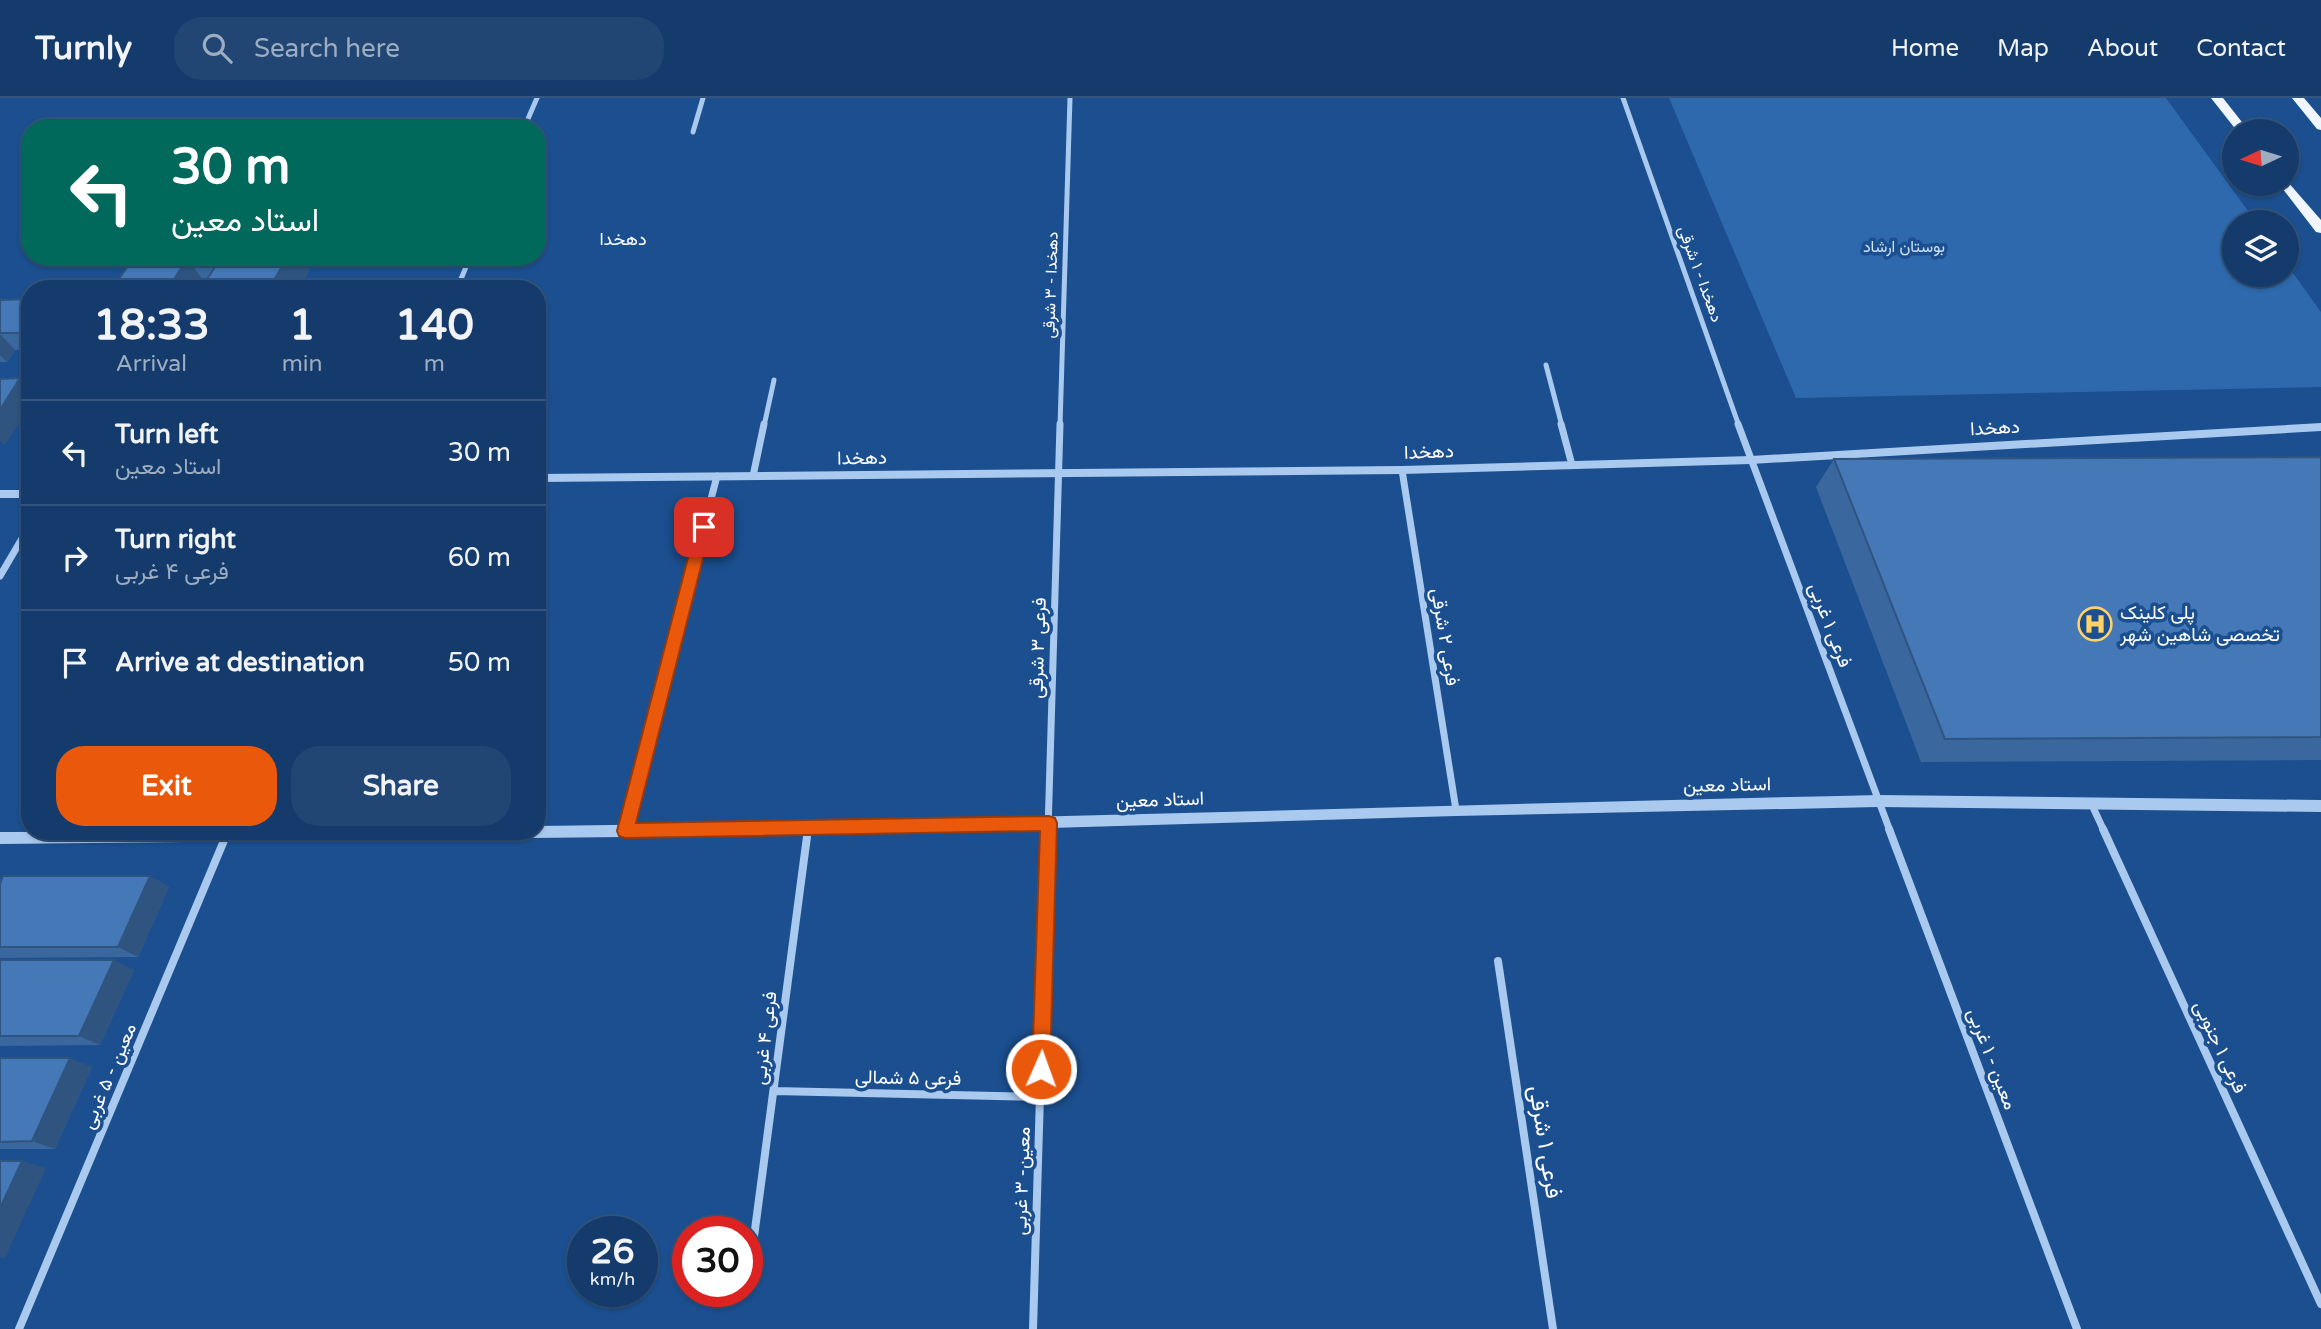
<!DOCTYPE html>
<meta charset="utf-8">
<style>
:root{--surface:#143b6b;--page:#214673;--text:#f1f3f6;--muted:#9dadc1;--line:#33557e;--accent:#ea580c}
body{margin:0;font-family:"Varela Round",Vazirmatn,sans-serif;background:var(--page);color:var(--text);height:100vh;display:flex;flex-direction:column;font-size:26px;white-space:nowrap}
*{box-sizing:border-box;margin:0}
p{font-size:23px;color:var(--muted)}
.icon{flex:none;width:38px;height:38px;fill:none;stroke:currentColor;stroke-width:2;stroke-linecap:round;stroke-linejoin:round}
.map{position:relative;flex:1;overflow:hidden}
.details{position:absolute;left:21px;top:182px;width:525px;height:560px;display:flex;flex-direction:column;background:var(--surface);border-radius:28px;box-shadow:0 2px 5px #0004,0 0 0 2px var(--line)}
.details>*{flex:none}
.top-card{position:absolute;left:21px;top:21px;width:525px;height:147px;border-radius:28px;box-shadow:0 2px 5px #0004,0 0 0 2px var(--line);background:#00695c;color:#fff;overflow:hidden}
.needle{width:46px;rotate:266deg}
.controls{position:absolute;left:2222px;top:21px;display:grid;gap:14px}
.controls a{display:grid;place-items:center;width:77px;height:77px;border-radius:50%;background:var(--surface);box-shadow:0 2px 5px #0004,0 0 0 2px var(--line);font-size:35px}
.speed{position:absolute;left:567px;top:1118px;display:flex;gap:14px;font-size:35px;font-weight:700;text-align:center}
.speed>*{display:grid;place-content:center;width:91px;height:91px;border-radius:50%;background:var(--surface);box-shadow:0 2px 5px #0004,0 0 0 2px var(--line);line-height:1}
.speed small{font-size:18px;font-weight:400}
.speed .limit{border:10px solid #d22;background:#fff;color:#111}
.pin{position:absolute;display:grid;place-items:center;width:60px;height:60px;color:#fff;margin:-30px;border-radius:14px;box-shadow:0 4px 10px #0006}
.me{position:absolute;width:77px;margin:-38px;rotate:2deg;stroke-linejoin:round;filter:drop-shadow(0 0 5px #0008)}
.turn{display:flex;align-items:center;gap:24px;height:147px;padding:0 35px;font-size:32px}
.turn .icon{width:91px;height:91px;stroke-width:2.5}
.turn b{display:block;font-size:49px;line-height:60px}
.eta{display:flex;justify-content:space-evenly;align-items:center;height:119px;text-align:center}
.eta b{font-size:42px;font-weight:700;line-height:49px}
.button{display:flex;gap:14px;margin-top:auto;padding:14px 35px}
.button a{flex:1;height:80px;border-radius:28px;background:var(--accent);color:#fff;font-size:28px;font-weight:700;line-height:80px;text-align:center}
.button a+a{background:var(--page);color:var(--text)}
ul{padding:0;list-style:none}
li{display:flex;align-items:center;gap:21px;height:105px;padding:0 35px;border-top:2px solid var(--line)}
li div{flex:1}
li b{display:block;font-size:26px}
li em{font-style:normal}
header{display:flex;align-items:center;gap:42px;box-sizing:border-box;height:98px;padding:0 35px;background:var(--surface);border-bottom:2px solid var(--line)}
header strong{font-size:33px}
nav{display:flex;gap:38px;margin-inline-start:auto;font-size:24px}
.search{width:490px;height:63px;background:var(--page);display:flex;align-items:center;gap:18px;box-sizing:border-box;padding:0 24px;border-radius:28px;color:var(--muted);font-size:26px}
.map>svg:first-child{display:block}
</style>
<header>
<strong>Turnly</strong>
<div class="search"><svg class="icon" aria-label="search" viewBox="0 0 24 24"><circle cx="10" cy="10" r="6"/><path d="M15 15l6 6"/></svg>Search here</div>
<nav><a>Home</a><a>Map</a><a>About</a><a>Contact</a></nav>
</header>
<div class="map">
<svg width="2321" height="1231" viewBox="0 0 2321 1231">
<rect width="100%" height="100%" fill="#1b4f8f"/>
<path fill="#2e69ad" d="M1669 0H2166L2256 124H2235V177H2287V167L2321 214V289L1796 300Z"/>
<g fill="none" stroke-linecap="round" stroke-linejoin="round">
<path stroke="#a9c9ee" stroke-width="5" d="M1623 0 1739 328
M524 30 537 0
M693 34 703 0
M457 191 470 159
M1546 267 1562 328
M764 328 774 282
M1060 328 1070 0"/>
<path stroke="#a9c9ee" stroke-width="7" d="M1561 326 1572 367
M1738 326 1890 733
M1402 372 1456 712
M753 378 764 326
M0 478 30 427
M2091 705 2104 733
M625 733 717 378
M1048 733 1060 326"/>
<path stroke="#a9c9ee" stroke-width="8" d="M1889 731 2077 1231
M2103 731 2321 1206
M1498 863 1553 1231
M775 993 1040 999
M752 1154 808 731
M19 1231 228 733
M1033 1231 1048 731"/>
<path fill="#a9c9ee" fill-rule="evenodd" d="M2321 325V333L1751 366 1402 376 537 384V376L1402 368 1751 358Z
M0 392H30V400H0Z
M1878 697 2321 702V714L1878 709 1456 718 808 737 0 746V734L537 733V728C984 723 1431 707 1878 697Z"/>
<path fill="#f0f6ff" fill-rule="evenodd" d="M2211 0H2223L2249 33H2237Z
M2292 0H2304L2321 20V32L2317 31Z
M2287 83 2321 122V135L2316 134 2279 86H2287Z"/>
</g>
<path fill="#3a679d" d="M134 159H316L299 191H208L204 186 205 184 201 191H119L115 187Z
M30 201V251L15 252 7 264H0V202Z
M2321 359V662L1921 664 1816 389 1834 361Z
M150 778 169 789 138 859 0 860V781L2 782Z
M0 862 134 872 100 947 0 948Z
M0 960 92 969 55 1051H0Z"/>
<path fill="#305480" d="M287 159H316L299 191H275L272 186Z
M187 161 205 184 201 191H174L170 187Z
M0 236 15 252 7 264 0 257Z
M20 280 30 289V308L5 347 0 343V312Z
M150 778 169 789 138 859 118 849Z
M114 862 134 872 100 947 79 938Z
M70 960 92 969 55 1051 32 1043Z
M22 1063 46 1070 5 1160 0 1159V1110Z"/>
<path fill="#4478b7" stroke="#305480" stroke-width="2" d="M134 159H287L272 186H204L220 161H187L170 187H115Z
M30 201V235H0V202Z
M20 280 0 312V281Z
M2321 359V639L1945 641 1834 361Z
M3 778H150L118 849H0V785Z
M0 862H114L79 938H0Z
M0 960H70L32 1043 0 1044Z
M0 1063H22L0 1110Z"/>
<path fill="#ea580c" stroke="#983908" stroke-width="2" d="M704 423 711 429 636 725 1049 718 1055 720 1057 725 1050 971 1048 978 1041 981 1034 978 1032 971 1040 733 625 740 619 738 617 733 696 429Z"/>
<defs>
<symbol id="hospital-ring" viewBox="-11 -11 22 22"><circle r="9.5" fill="#1b4f8f" stroke="#ffd166" stroke-width="1.5"/><path d="M-5-5h3v3.5h4V-5h3V5h-3V1.5h-4V5h-3Z" fill="#ffd166"/></symbol>
</defs>
<g fill-rule="evenodd">
<use href="#hospital-ring" x="2076" y="507" width="38" height="38"/>
</g>
<g text-anchor="middle" dominant-baseline="central" stroke-width="7" stroke-linejoin="round" paint-order="stroke">
<g font-size="16" fill="#cfe3fa" stroke="#1b4f8f">
<text x="1904" y="149">بوستان ارشاد</text>
</g>
<g font-size="16" fill="#fff" stroke="#1b4f8f">
<text transform="translate(1700 176) rotate(70)">دهخدا - ۱ شرقی</text>
<text transform="translate(1051 187) rotate(-88)">دهخدا - ۳ شرقی</text>
</g>
<g font-size="18" fill="#fff" stroke="#1b4f8f">
<text x="623" y="141">دهخدا</text>
</g>
<g font-size="19" fill="#fff" stroke="#1b4f8f">
<text transform="translate(1995 330) rotate(-3)">دهخدا</text>
<text transform="translate(1429 354) rotate(-2)">دهخدا</text>
<text transform="translate(862 360) rotate(-1)">دهخدا</text>
<text transform="translate(1830 527) rotate(69)">فرعی ۱ غربی</text>
<text transform="translate(1445 539) rotate(81)">فرعی ۲ شرقی</text>
<text transform="translate(1038 550) rotate(-88)">فرعی ۳ شرقی</text>
<text transform="translate(1727 687) rotate(-1)">استاد معین</text>
<text transform="translate(1160 702) rotate(-2)">استاد معین</text>
<text transform="translate(765 940) rotate(-83)">فرعی ۴ غربی</text>
<text transform="translate(2220 949) rotate(65)">فرعی ۱ جنوبی</text>
<text transform="translate(1992 961) rotate(69)">معین - ۱ غربی</text>
<text transform="translate(109 978) rotate(-67)">معین - ۵ غربی</text>
<text transform="translate(908 980) rotate(1)">فرعی ۵ شمالی</text>
<text transform="translate(1022 1083) rotate(-88)">معین- ۳ غربی</text>
</g>
<g font-size="19" fill="#fff" stroke="#1b4f8f" text-anchor="start">
<text x="2120" y="515">پلی کلینک<tspan x="2120" dy="22">تخصصی شاهین شهر</tspan></text>
</g>
<g font-size="23" fill="#fff" stroke="#1b4f8f">
<text transform="translate(1545 1044) rotate(81)">فرعی ۱ شرقی</text>
</g>
</g>
</svg>
<div class="controls">
<a><svg class="needle" viewBox="-14 -14 28 28"><path d="M0-13l5 13h-10z" fill="#e53935"/><path d="M0 13l5-13h-10z" fill="#9dadc1"/></svg></a>
<a><svg class="icon" aria-label="layers" viewBox="0 0 24 24"><path d="M12 4l9 5-9 5-9-5zM3 14l9 5 9-5"/></svg></a>
</div>
<div class="speed"><div>26<small>km/h</small></div><div class="limit">30</div></div>
<div class="pin" style="left:704px;top:429px;background:#d93025"><svg class="icon" aria-label="arrive" viewBox="0 0 24 24"><path d="M6 21V4h12l-3 4 3 4H6"/></svg></div>
<svg class="me" style="left:1041px;top:971px" viewBox="-20 -20 40 40"><circle r="17" fill="#ea580c" stroke="#fff" stroke-width="3"/><path d="M0-11L8 9 0 5-8 9z" fill="#fff"/></svg>
<div class="top-card">
<div class="turn"><svg class="icon" aria-label="left" viewBox="0 0 24 24"><path d="M17 20v-9H6M10 6l-5 5 5 5"/></svg><div><b>30 m</b>استاد معین</div></div>
</div>
<section class="details">
<div class="eta">
<div><b>18:33</b><p>Arrival</p></div>
<div><b>1</b><p>min</p></div>
<div><b>140</b><p>m</p></div>
</div>
<ul>
<li><svg class="icon" aria-label="left" viewBox="0 0 24 24"><path d="M17 20v-9H6M10 6l-5 5 5 5"/></svg><div><b>Turn left</b><p>استاد معین</p></div><em>30 m</em></li>
<li><svg class="icon" aria-label="right" viewBox="0 0 24 24"><path d="M7 20v-9h11M14 6l5 5-5 5"/></svg><div><b>Turn right</b><p>فرعی ۴ غربی</p></div><em>60 m</em></li>
<li><svg class="icon" aria-label="arrive" viewBox="0 0 24 24"><path d="M6 21V4h12l-3 4 3 4H6"/></svg><div><b>Arrive at destination</b></div><em>50 m</em></li>
</ul>
<div class="button"><a>Exit</a><a>Share</a></div>
</section>
</div>
